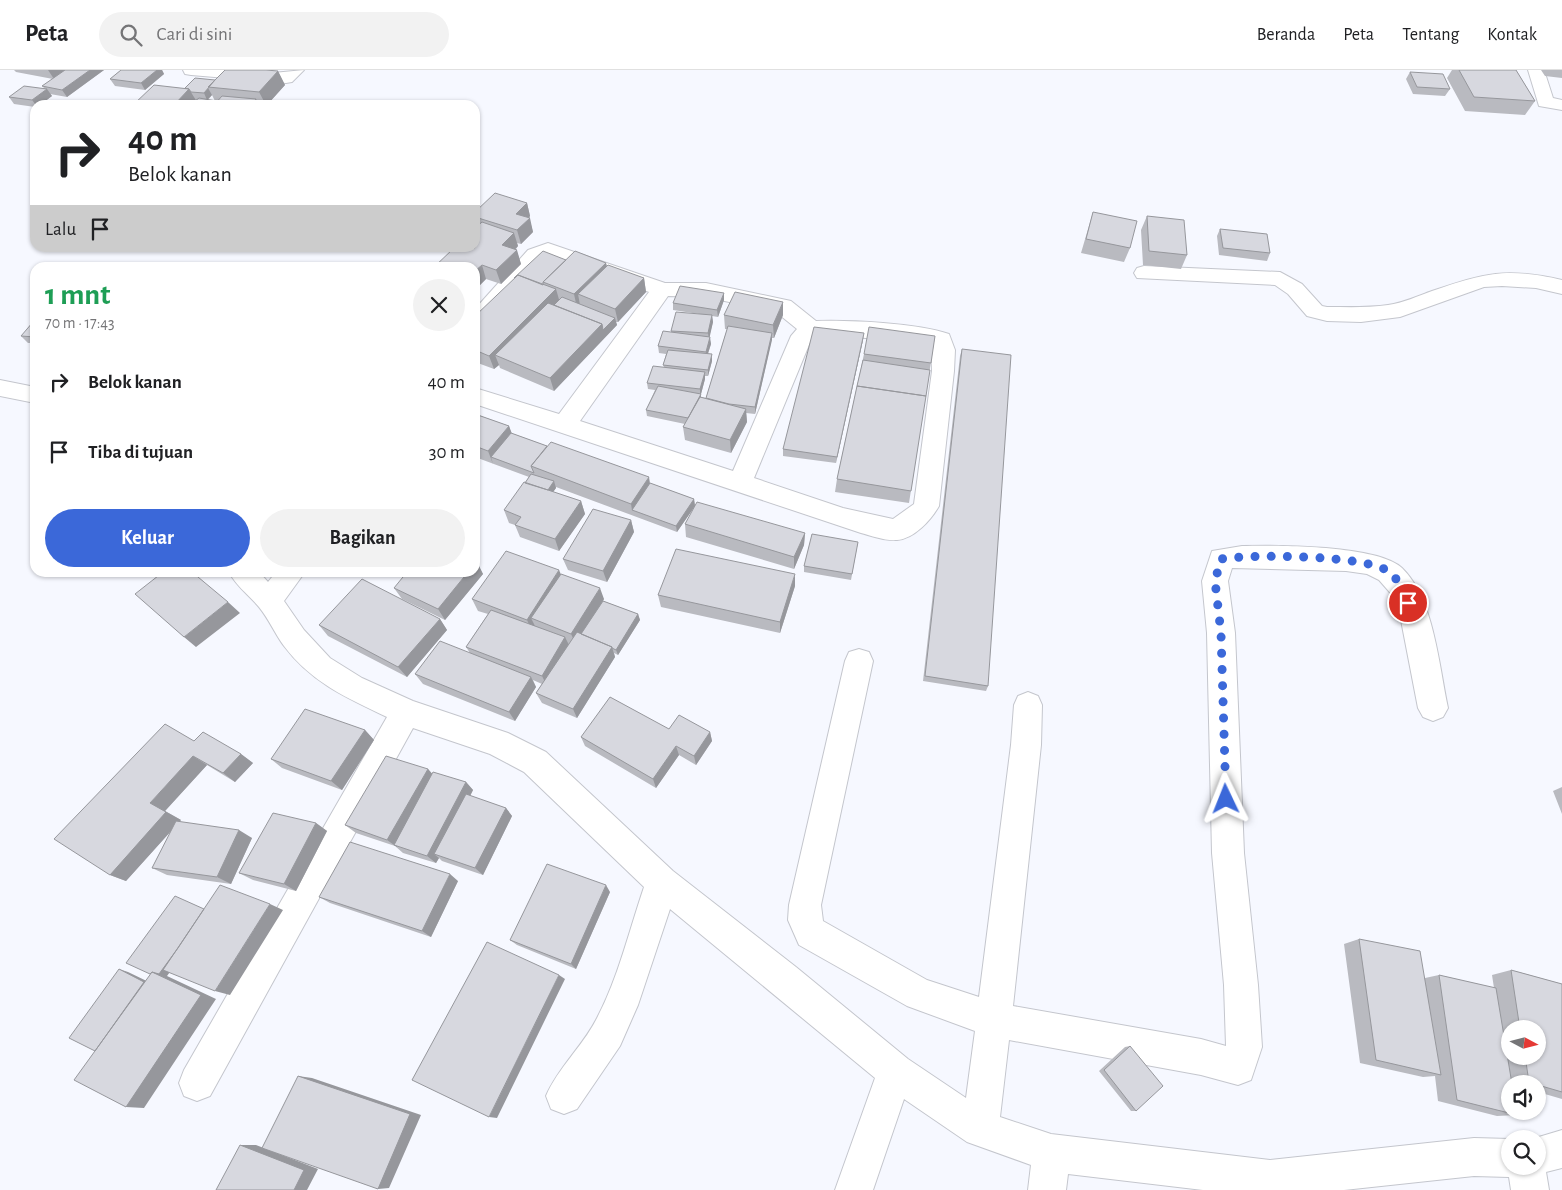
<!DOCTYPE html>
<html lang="id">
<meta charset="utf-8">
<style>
:root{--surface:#fff;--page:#f2f2f2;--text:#202124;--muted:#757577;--line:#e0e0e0;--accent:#3b68d9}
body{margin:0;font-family:"Alegreya Sans",sans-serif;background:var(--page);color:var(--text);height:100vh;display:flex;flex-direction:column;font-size:19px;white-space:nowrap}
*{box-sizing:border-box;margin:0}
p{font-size:16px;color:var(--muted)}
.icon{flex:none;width:28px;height:28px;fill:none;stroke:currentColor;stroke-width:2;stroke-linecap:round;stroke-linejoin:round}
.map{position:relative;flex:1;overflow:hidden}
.side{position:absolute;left:30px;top:192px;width:450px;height:315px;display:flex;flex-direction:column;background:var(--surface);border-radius:15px;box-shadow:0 1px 4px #0004}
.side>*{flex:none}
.top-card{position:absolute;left:30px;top:30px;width:450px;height:152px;border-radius:15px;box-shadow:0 1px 4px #0004;background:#fff;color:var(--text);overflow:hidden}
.needle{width:32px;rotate:97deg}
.tools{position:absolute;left:1501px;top:950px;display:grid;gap:10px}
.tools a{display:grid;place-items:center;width:45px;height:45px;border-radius:50%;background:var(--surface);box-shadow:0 1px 4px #0004;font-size:25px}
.pin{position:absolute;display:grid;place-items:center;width:42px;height:42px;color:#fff;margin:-21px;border:2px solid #fff;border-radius:50%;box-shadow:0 1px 5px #0007}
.me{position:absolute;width:55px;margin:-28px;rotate:358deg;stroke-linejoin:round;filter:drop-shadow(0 0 4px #0008)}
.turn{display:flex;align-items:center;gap:18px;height:105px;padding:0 15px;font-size:22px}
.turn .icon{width:65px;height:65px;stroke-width:2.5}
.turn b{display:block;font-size:35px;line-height:42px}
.then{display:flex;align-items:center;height:48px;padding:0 15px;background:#0003;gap:10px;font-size:19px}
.round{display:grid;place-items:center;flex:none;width:52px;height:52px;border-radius:26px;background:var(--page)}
.head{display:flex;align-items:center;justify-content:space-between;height:85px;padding:0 15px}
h1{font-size:30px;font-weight:700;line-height:38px;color:#1e9e55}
.button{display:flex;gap:10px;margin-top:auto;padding:10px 15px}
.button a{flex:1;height:58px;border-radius:30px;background:var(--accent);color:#fff;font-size:20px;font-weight:700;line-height:58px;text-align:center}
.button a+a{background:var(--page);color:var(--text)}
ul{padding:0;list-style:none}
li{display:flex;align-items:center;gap:15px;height:70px;padding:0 15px}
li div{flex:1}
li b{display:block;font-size:19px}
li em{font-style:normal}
header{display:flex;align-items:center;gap:30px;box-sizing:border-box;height:70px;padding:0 25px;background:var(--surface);border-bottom:1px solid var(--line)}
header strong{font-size:24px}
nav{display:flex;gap:28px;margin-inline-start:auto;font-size:18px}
.search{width:350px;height:45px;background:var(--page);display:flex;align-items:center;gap:12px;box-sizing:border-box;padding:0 18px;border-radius:28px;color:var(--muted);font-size:19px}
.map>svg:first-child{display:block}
</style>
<header>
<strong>Peta</strong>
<div class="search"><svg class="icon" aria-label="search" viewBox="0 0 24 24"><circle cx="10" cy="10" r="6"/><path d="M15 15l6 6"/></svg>Cari di sini</div>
<nav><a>Beranda</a><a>Peta</a><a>Tentang</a><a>Kontak</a></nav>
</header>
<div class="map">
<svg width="1562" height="1120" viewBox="0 0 1562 1120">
<rect width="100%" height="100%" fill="#f6f8ff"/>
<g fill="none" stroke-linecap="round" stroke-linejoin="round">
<defs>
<path id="street" d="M183 0H243L273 3 304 0 292 12 286 13 191 5 185 4Z
M1528 0H1544L1553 28 1562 30V40L1539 36Z
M548 173 665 213H706L791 231 816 251C850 250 916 253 949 264L955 280 954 301 939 436C931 450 914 469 897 470 885 471 872 466 861 463L475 334V318L559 344 649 222 549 186 542 190 483 257 475 259V239L528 180ZM668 226 706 227 776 242 797 259 791 266 733 401 580 351ZM833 265 931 274 932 301 914 434 893 449 843 438 754 408 811 270 816 266Z
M1144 196 1280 202 1302 214 1322 236 1327 237C1347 237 1368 238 1388 235 1403 233 1418 226 1432 221 1485 203 1506 197 1562 210V224L1536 218 1502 216 1484 217 1400 247 1361 252 1327 251 1307 246 1288 224 1275 215 1137 208 1134 203 1137 198Z
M0 310 35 317V333L0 326Z
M1242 476C1276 475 1378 475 1402 498 1434 529 1439 596 1448 638L1443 647 1433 651 1423 647 1418 638 1400 545 1393 526 1379 510 1367 504 1346 501 1232 498 1228 511 1235 563 1244 783 1258 915 1262 977 1251 1010 1238 1015 1201 1005 1009 970 1000 1047 1051 1064 1270 1090 1474 1068 1510 1069V1096H1538V1069H1532L1562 1060V1098L1546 1102 1549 1120H1511L1509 1107 1474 1106 1344 1120H1203L1068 1104 1066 1120H1028L1031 1095 967 1072 904 1029 873 1120H835L875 1008 670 839 638 935 620 976 577 1039 564 1044 551 1039 546 1026C558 998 582 977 596 950 618 909 629 861 644 817L524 702 490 684 413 658 210 1026 197 1031 184 1026 179 1013 184 1000 387 647C347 628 312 613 284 576 275 564 269 549 259 537 249 525 236 516 229 502H259L268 512 276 502H305L284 531 304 560 330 588 362 608 413 631 508 663 546 682 673 801 796 897 908 989 966 1028 975 961 907 936 799 875 788 850 789 835 845 591 849 582 859 579 869 582 873 591 821 835 823 851 927 910 979 927 1011 675 1014 635 1018 626 1028 622 1038 626 1042 635 1041 675 1013 936 1201 969 1226 976 1224 915 1212 783 1207 563 1202 511 1212 481Z"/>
</defs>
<use href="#street" stroke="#c4c6cd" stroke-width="2"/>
<use href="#street" fill="#fff" fill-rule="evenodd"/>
</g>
<path fill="#b9bac0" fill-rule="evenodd" d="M14 0H104L67 27 50 24 52 26 40 35H35V37L14 34 9 27 44 18 42 16 53 9 16 2Z
M121 0H162L164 4 145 20 115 16 110 9Z
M1452 0H1516L1535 31 1525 45 1465 41 1447 8Z
M1541 0H1562V8L1545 6Z
M278 1 285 15 267 35H133L185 18 215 10ZM212 25 215 31H217L216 33V31L208 30Z
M1410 2 1450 19 1445 26 1413 24 1406 9Z
M527 133 530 146 529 148 533 162 521 174 517 173 518 176 516 179 521 194 501 214 486 209 475 220V142Z
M1093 142 1130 178 1124 192 1081 183Z
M1147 146 1187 185 1181 199 1143 195 1141 160Z
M1220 159 1270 183 1267 191 1219 185 1217 166Z
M566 190 606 193 607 196 644 208 646 222 618 252H616L617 255 554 321 500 298 499 295 494 299 475 292V246Z
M724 223V230L718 247 712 246 713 252 709 267 711 274 708 284 712 291 708 306H705V309L701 324V327L706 328 727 259H725L724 245H783L774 268H772L755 344 746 343 747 352 731 383 685 370 683 357 685 354 647 346 646 340 655 320 648 319 647 313 664 297 663 295 666 284 659 283 658 276 671 262V261L699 244 673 240V233Z
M35 253V273H28L21 266Z
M935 266 909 433 835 422 837 409 857 316 864 284Z
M863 270 836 393 783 386V379Z
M962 279 988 616 986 621 923 611 960 286Z
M475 344 509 356 511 363 694 429 695 436 677 462 556 417V418L553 422 581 431 585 444 559 481 520 467 515 455 509 453 504 440 529 407 475 387Z
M631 450 634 462 607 512 568 500 563 489Z
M685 454 805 463 804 475 794 499 686 467Z
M858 472 851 510 804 502V496Z
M477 492 483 504 445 550 402 529 394 518Z
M561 504 604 529 603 531 638 544 640 550 618 585 614 583 615 587 577 648 542 633 536 623 542 614 533 610 536 617 515 651 423 614 415 604 470 583 466 577 488 544 478 541 472 529Z
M795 516 780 563 661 537 658 525Z
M440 549 447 560 407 607 328 566 319 555Z
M669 659 710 662 712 671 696 695 679 685 656 718 585 676 581 667Z
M365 660 374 670 342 720 282 698 271 689Z
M194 671 241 684 253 693 235 712 207 695 165 741 181 750 179 752 252 768 231 814 167 805 152 798 171 761 126 811 110 805Z
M428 699 432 704 466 712 473 720 470 726 506 738 512 746 483 805 442 791 439 788 436 793 403 783 395 776 356 763 345 755Z
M1562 717V744L1553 721Z
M316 753 327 761 296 821 253 810 239 803Z
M458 811 431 867 330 833 319 827Z
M610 822 576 899 517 875 510 870Z
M1359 869 1425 908 1439 905 1494 918 1492 905 1511 900 1562 914V1029L1538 1022V1014H1510L1517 1045 1497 1046 1438 1031 1435 1006 1423 1007 1360 993 1344 874ZM1510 959H1538V986H1510Z
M1130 976 1136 1041H1131L1099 1001 1125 977Z"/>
<path fill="#96979c" d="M48 0H67L54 9Z
M90 0H104L67 27 62 20Z
M157 0H162L164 4 145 20 141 13Z
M278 1 285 15 267 35H266L259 22Z
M208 18 212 25 207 30 204 23Z
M47 19 52 26 40 35H36L32 30Z
M189 19 197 32 195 35H174Z
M256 29 259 35H252Z
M527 133 530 146 520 158 516 144Z
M530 148 533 162 521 174 517 160Z
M514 163 518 176 506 189 502 175Z
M517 180 521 194 501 214 496 200Z
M606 193 609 207 578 224 580 235 577 238 574 224Z
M482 195 486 209 475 220V201Z
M644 208 646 222 618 252 615 239Z
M556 219 560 233 495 285 499 295 494 299 489 286Z
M724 223V230L718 247 717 240Z
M783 232V245L774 268 773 255Z
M712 245 713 252 709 270 708 263Z
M615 248 617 255 554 321 550 308 602 254Z
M772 263V270L755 344V337Z
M864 263 863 270 836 393 837 387Z
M710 267 711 274 706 289V282Z
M712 284V291L708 306V300Z
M705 302V309L701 324V331L690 348 700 325V319Z
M746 339 747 352 731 383 730 370Z
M509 356 514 369 491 387 493 394 488 381Z
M649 407 651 420 632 440 631 434Z
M554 411 556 418 548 429 546 422Z
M694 429 695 436 677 462 676 456Z
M581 431 585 444 559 481 555 469Z
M631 450 634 462 607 512 603 501Z
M805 463 804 475 794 499V487Z
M477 492 483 504 445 550 438 539 468 502H475V494Z
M559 500 564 511 531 548 535 556 532 561 527 550Z
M795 504V516L780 563V552Z
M600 518 604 529 576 574 571 564Z
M228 532 240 543 196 577 184 567Z
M638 544 640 550 618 585 616 580Z
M440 549 447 560 407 607 398 597Z
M565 567 570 577 547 616 542 606Z
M612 577 615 587 577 648 573 639Z
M531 607 536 617 515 651 509 642Z
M365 660 374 670 342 720 331 711Z
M710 662 712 671 696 695 694 686Z
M676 676 679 685 656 718 653 709Z
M241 684 253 693 235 712 223 703Z
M193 686 207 695 165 741 181 750 126 811 110 805 150 733Z
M428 699 436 708 397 777 387 770Z
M466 712 473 720 440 786 434 784 439 788 436 793 427 786Z
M506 738 512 746 483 805 475 798Z
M316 753 327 761 296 821 284 814Z
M239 760 252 768 231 814 217 807Z
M450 804 458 811 431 867 422 861Z
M606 815 610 822 576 899 571 894Z
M270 834 283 840 230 925 215 921Z
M205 840 213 843 167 906 216 929 144 1038 126 1037 152 902Z
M119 899 128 902 155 915 106 983Z
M559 905 565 909 497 1048 489 1047Z
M298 1006 312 1008 421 1045 389 1118 378 1119Z
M240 1075H256L318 1099 307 1120H294Z"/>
<path fill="#d7d8df" stroke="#96979c" d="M65 0H90L62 20 42 16Z
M121 0H157L141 13 110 9Z
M225 0H266L278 1 259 22 208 17Z
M1459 0H1516L1535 31 1474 27Z
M1410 2 1443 4 1450 19 1417 17Z
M195 8 215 10 204 23 191 22 189 19 185 18Z
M154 15 189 19 174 35H133Z
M24 16 47 19 32 30 9 27Z
M222 26 256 29 252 35H214Z
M199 28 216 31 211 35H190Z
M495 123 527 133 516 144 530 148 517 160 475 147V142Z
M1093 142 1137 151 1130 178 1086 169Z
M1147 146 1184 150 1187 185 1149 181Z
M482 152 514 163 502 175 517 180 496 200 482 195 475 201V198H433L454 178H475V158Z
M1220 159 1267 164 1270 183 1223 178Z
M543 181 566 190 543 212V215L518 205 514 208Z
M575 181 606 193 574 224 543 212Z
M608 195 644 208 615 239 578 224Z
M518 205 556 219 489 286 475 280V246Z
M680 216 724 223 717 240 673 233Z
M735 222 783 232 773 255 724 245Z
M562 227 615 248 603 260 602 254 554 235Z
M548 233 602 254 550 308 495 285Z
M676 242 712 245 708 263 671 261Z
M33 252 35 253V267L21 266Z
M728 256 772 263 755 337 729 334 706 328Z
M814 257 864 263 837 387 783 379Z
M869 257 935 266 931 293 864 284Z
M663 261 710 267 706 282 658 276Z
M962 279 1011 285 988 616 925 606Z
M668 280 712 284 708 300 663 295Z
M863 290 930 300 926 326 857 316Z
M653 296 705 302 700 319 647 313Z
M658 316 701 324 688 348 646 340Z
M857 316 926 326 911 421 837 409Z
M700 327 746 339 730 370 683 357Z
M475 344 509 356 488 381 475 376Z
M511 363 547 376 531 396 534 403 491 387Z
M551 372 649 407 631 434 531 396Z
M531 404 554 411 548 420 525 413Z
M524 412 581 431 555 469 515 455 521 447 504 440Z
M650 413 694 429 676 456 632 440Z
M697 432 805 463 794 487 685 454Z
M593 439 631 450 603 501 563 489Z
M812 464 858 472 852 504 804 496Z
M676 479 795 504 780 552 658 525Z
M506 481 559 500 527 550 472 529Z
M163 502H192L228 532 184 567 135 524Z
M407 502H468L438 539 394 518Z
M561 504 600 518 571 564 531 548Z
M362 509 440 549 398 597 319 555Z
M603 531 638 544 616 580 612 578V577L581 564Z
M491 540 565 567 542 606 466 577Z
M577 562 612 577 573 639 536 623Z
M440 571 531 607 509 642 415 604Z
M610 627 669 659 679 645 710 662 694 686 676 676 653 709 581 667Z
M305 639 365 660 331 711 271 689Z
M165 654 194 671 203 662 241 684 223 703 193 686 150 733 166 742 110 805 54 769Z
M386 686 428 699 387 770 345 755Z
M433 702 466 712 427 786 394 775Z
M466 724 506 738 475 798 434 784Z
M273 743 316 753 284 814 239 803Z
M176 751 239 760 217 807 152 798Z
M350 772 450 804 422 861 319 827Z
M547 794 606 815 571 894 510 870Z
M220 815 270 834 215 921 163 900Z
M175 826 204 839 178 878 159 904 152 902 150 904 126 893Z
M1359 869 1420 881 1441 1005 1376 990Z
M487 872 559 905 489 1047 412 1010Z
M119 899 144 912 95 981 69 968Z
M1511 900 1562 914V1022L1538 1015V1014L1529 1012 1525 986H1538V959H1520Z
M152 902 201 925 126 1037 74 1010Z
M1439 905 1496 918 1512 1014H1510V1041H1517V1045L1457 1030Z
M1130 976 1163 1016 1136 1041 1104 1000Z
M298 1006 410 1044 378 1119 262 1078Z
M240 1075 304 1100 294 1120H216Z"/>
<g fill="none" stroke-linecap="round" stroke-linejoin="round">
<path stroke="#3b68d9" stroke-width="9" stroke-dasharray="0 16.2" d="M1226 729 1221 563 1215 511 1221 489C1251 484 1364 485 1388 501 1398 508 1404 522 1408 533"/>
</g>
</svg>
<div class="tools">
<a><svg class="needle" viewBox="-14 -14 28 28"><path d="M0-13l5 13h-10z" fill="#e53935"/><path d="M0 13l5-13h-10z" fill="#757577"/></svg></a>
<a><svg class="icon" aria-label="sound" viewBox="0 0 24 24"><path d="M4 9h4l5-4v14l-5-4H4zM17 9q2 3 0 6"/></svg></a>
<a><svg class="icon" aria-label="search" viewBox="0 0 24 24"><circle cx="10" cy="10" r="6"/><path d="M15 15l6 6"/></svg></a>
</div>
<div class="pin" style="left:1408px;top:533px;background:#d93025"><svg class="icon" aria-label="arrive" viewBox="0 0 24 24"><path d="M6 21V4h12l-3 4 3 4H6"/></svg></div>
<svg class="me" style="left:1226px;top:729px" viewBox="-20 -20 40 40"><path d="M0-17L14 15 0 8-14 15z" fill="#3b68d9" stroke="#fff" stroke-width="4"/></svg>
<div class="top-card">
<div class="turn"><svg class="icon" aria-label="right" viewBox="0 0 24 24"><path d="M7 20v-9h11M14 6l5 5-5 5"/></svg><div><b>40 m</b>Belok kanan</div></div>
<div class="then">Lalu<svg class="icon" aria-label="arrive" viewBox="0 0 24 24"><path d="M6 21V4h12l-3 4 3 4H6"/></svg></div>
</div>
<section class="side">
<div class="head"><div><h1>1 mnt</h1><p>70 m · 17:43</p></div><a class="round"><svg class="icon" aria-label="close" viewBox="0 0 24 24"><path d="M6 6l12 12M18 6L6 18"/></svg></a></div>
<ul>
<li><svg class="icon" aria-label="right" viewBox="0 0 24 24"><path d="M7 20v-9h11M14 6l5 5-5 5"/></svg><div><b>Belok kanan</b></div><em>40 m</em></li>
<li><svg class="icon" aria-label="arrive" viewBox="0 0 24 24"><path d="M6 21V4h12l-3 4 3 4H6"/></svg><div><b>Tiba di tujuan</b></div><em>30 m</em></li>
</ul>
<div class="button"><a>Keluar</a><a>Bagikan</a></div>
</section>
</div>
